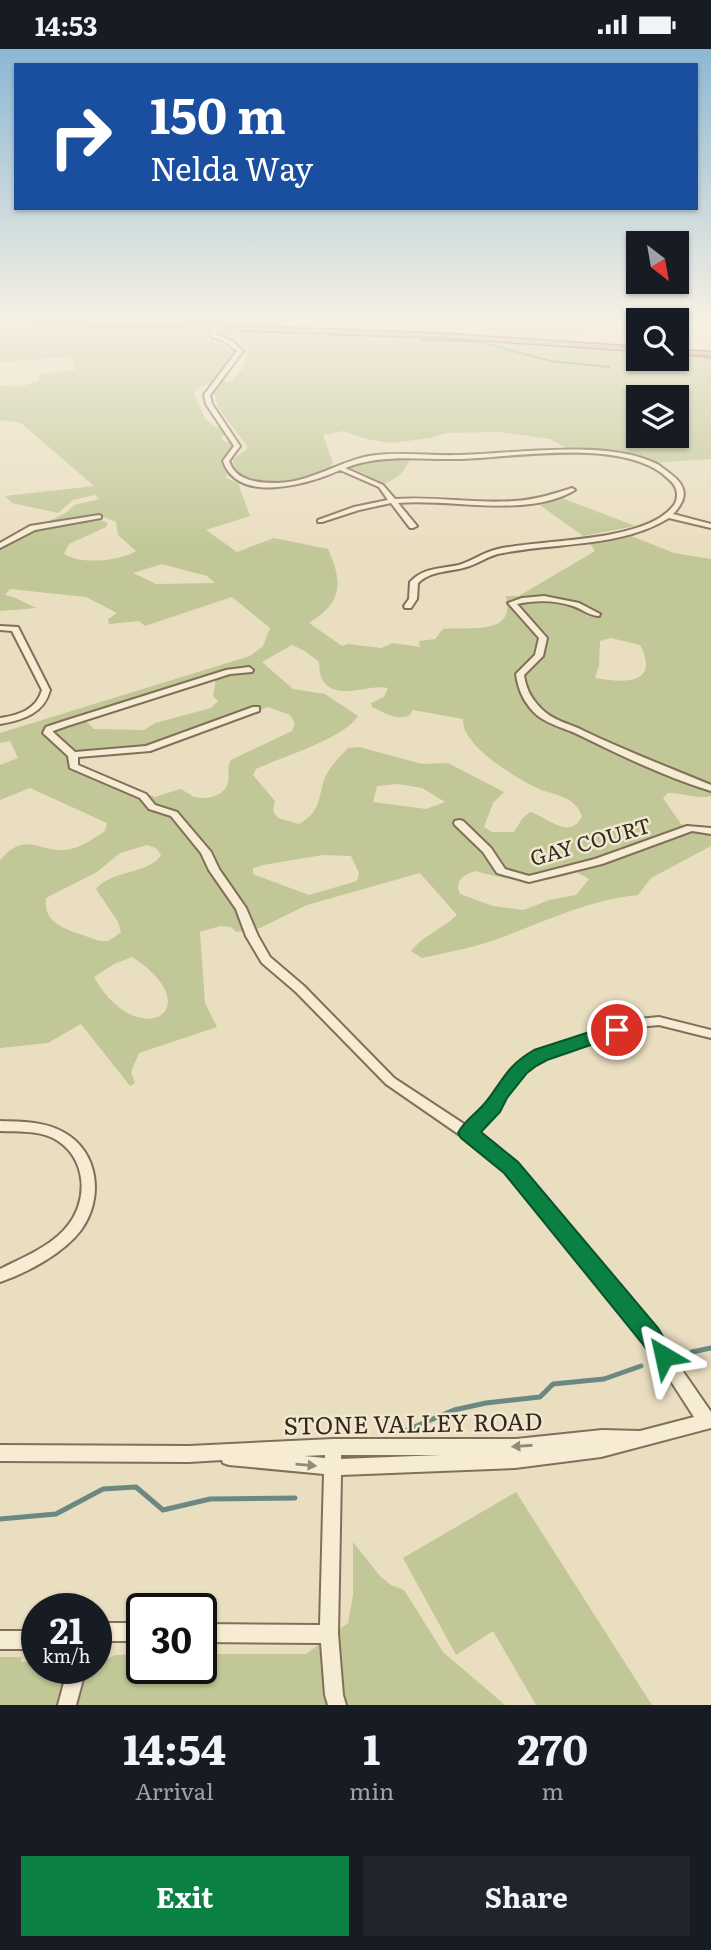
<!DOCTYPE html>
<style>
:root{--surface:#171b24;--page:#20242c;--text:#f1f3f6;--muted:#9ea1a6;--accent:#0b8043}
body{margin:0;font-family:Literata,serif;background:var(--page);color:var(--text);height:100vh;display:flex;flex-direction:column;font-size:26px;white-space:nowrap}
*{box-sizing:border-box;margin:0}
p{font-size:23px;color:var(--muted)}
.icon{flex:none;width:38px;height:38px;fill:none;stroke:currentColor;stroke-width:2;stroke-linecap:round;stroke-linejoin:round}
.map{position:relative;height:1656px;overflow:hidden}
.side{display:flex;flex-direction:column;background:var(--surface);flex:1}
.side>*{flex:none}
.top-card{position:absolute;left:14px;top:14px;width:684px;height:147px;border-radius:0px;box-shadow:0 2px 5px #0004;background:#1a4fa0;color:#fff;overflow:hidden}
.needle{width:46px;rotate:149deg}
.fabs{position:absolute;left:626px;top:182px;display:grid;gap:14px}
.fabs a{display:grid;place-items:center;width:63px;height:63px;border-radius:0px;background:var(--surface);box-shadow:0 2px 5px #0004;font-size:35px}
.speed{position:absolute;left:21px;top:1544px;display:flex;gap:14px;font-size:35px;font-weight:700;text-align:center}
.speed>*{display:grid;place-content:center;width:91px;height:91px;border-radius:50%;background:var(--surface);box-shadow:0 2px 5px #0004;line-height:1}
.speed small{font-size:18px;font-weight:400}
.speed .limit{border:4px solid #111;border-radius:10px;background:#fff;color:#111}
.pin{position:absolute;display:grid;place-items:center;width:60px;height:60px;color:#fff;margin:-30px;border:4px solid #fff;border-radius:50%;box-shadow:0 2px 7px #0007}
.me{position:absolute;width:77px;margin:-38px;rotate:324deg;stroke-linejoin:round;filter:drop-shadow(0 0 5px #0008)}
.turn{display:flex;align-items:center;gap:24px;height:147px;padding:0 21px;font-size:32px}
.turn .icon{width:91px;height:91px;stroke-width:2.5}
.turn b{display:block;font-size:49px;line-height:60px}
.eta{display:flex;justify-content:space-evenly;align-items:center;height:119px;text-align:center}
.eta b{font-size:42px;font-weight:700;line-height:49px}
.button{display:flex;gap:14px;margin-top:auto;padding:14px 21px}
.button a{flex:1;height:80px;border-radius:0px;background:var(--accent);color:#fff;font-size:28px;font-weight:700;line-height:80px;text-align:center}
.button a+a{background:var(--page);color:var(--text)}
.status{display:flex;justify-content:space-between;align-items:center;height:49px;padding:0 35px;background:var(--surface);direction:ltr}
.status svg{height:19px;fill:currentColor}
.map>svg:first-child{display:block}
</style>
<div class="status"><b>14:53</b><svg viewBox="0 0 49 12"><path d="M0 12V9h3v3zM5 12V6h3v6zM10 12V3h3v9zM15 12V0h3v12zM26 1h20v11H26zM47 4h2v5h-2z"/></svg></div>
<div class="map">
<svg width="711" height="1656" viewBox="0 0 711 1656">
<rect width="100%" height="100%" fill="#eadec1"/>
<path fill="#c1c796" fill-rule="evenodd" d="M217 270H585L576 287 389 275Z
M0 273 212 281V284L206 286V290L233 298 236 305C229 314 223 326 213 332 204 337 202 335 194 344L205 369 215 378H220L226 386 220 388 225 393 233 394 234 399 221 414 228 427 224 428 238 434 250 467 206 481 237 503 274 489 328 500C343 534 343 553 309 574L342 597 348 595 381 599 393 594 420 598 419 592 435 590 443 580C469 577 516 588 506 547H519L595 502 588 492 629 486 674 504 711 510V747C697 751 682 743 668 744L663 749 681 775 711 785V797L651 829 638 846C587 851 539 875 492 892 470 899 445 904 422 909L411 902C424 886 442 880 457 866L420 824 307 856 260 879 236 883 231 878 220 877 200 883 205 954 217 978 139 1004 131 1023 135 1034 130 1037 81 975 48 994 0 999V811C28 779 40 807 71 800 83 797 95 789 105 782L107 774 30 739 0 751V716L18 709 10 692 0 694V684L250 607 263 597 270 579 232 548 145 577 139 572 109 575 108 570 117 564 86 548 10 540 5 546C18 548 25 555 37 559L0 562V499L33 481 96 469 108 474 106 478 69 495 64 505C80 516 121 512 136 502L118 486 116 473 101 467 92 466 43 475 67 463 74 456 99 450 95 446 73 451 58 464 12 454 5 447 94 437 21 374 0 371V336L21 338 38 332 39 325 75 321 70 308 0 313ZM162 515 207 527 215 534 156 535 133 524ZM611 589 640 596C661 636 623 634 595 629L599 617 600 592ZM292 596 305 602 319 613C320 618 319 625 322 630 335 654 369 634 388 639L384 648 371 654 372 658C385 664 394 671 409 667L413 661 463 670C461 696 516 729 537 739 555 747 574 746 582 767 570 792 549 769 530 763L522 770 514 783H492L484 778 493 754 504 743 448 714 422 715 359 698 348 699C342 706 334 713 329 721 316 741 326 760 299 775L278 769 273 762 275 752 253 726 256 720C281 708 344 690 358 667L325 645 293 640 262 613ZM245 619 216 629 213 647 218 652 211 659 155 674 144 681 94 680 86 672 60 680 51 677 223 621ZM268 658 290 666 295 674 292 682 231 711C226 719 230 725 228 733 225 747 207 751 195 748 189 746 186 742 180 740L155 748 79 715V711L86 707 151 703ZM398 735 422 739 445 753 426 760 373 753 377 737ZM147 796 156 799 161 806C148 826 113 820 96 840L118 873 121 883C117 886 112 891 107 892 98 893 89 888 80 885 62 879 43 872 46 849L97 823 120 804ZM323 806 351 807 359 824 357 832 309 846 253 825V819L263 816ZM475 822C512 832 539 837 576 823L589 830 576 846 549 851 524 861 493 857 460 845C454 831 464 826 475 822ZM132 908C213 960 138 1006 94 928L114 915Z
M224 282 424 289 639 303V310H677V305L711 308V410L651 414 626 407 569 401 550 390 499 383 446 384 431 389 391 394 366 390 343 382 323 386 333 414C320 434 264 439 244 427 239 425 236 419 233 414V410L247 400V397L219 360 213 341 221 332 231 333 243 319 249 300 220 285ZM639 348H677V387H639Z
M383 409H410C406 423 397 428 385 435L349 418Z
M561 447 565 450 635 477 583 487 537 454Z
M516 1443 652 1656H536L493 1582 456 1606 403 1509Z
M353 1493 380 1527 391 1536 404 1541 443 1603 505 1656H0V1608H22L21 1613H37V1619H96V1611L108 1610 115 1606 142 1605V1619H201V1605H306L348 1574 353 1546Z"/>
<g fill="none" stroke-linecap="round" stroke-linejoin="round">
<path stroke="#6b8982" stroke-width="2" d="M420 291 480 293 550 312 609 318
M701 307 711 310"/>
<path stroke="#6b8982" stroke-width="5" d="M692 1303 711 1299
M405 1382 454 1361 486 1354 540 1348 553 1335 604 1330 641 1317
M0 1470 56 1465 103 1440 136 1438 163 1461 210 1450 295 1449"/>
<defs>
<path id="minor" d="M210 270H216V285L233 293 243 302 210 346 212 355 240 397 229 412C236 433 259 434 278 434 311 433 338 413 369 407 399 402 429 407 459 406 515 405 609 389 659 416 663 419 668 423 672 426 689 439 686 452 673 465L711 475V479L669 469C620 499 558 493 503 504 488 506 477 516 463 519 447 523 431 522 418 534L417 550 411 559H405L404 557 409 550 410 533C424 518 441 520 459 516 472 512 484 503 498 500 542 490 646 494 674 456 678 450 678 442 674 436 671 431 667 429 663 425 617 390 515 408 460 410 421 411 383 404 345 419L383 436 395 450C435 447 474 455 514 452 535 451 553 445 572 439L575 441C526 470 453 449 398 454L417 477 413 479H410L391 454 359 461 322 473H318V471L354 458 388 451 379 438 340 421C309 435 238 456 223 412L234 397 206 355 204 346 237 302C230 296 221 288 212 289Z
M99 466 101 467V469L35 481 0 499V494L30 477Z
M544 547 579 554 600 565 599 567C590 567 582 560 573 557 555 551 535 551 517 555L547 589 543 607 524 626C526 641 533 653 545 663 557 673 571 675 584 682 626 702 668 718 711 736V742C665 728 620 706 577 685 564 679 550 676 538 667 525 656 518 641 516 625L535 606 539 589 508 554 522 549Z
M0 577 18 578 50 641C44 665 22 671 0 675V669C19 666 36 661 42 641L12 582 0 581Z
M249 618 253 621 252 623 230 625 67 677 53 682V683L75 703 146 697 253 658H259V662L150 702 78 708V716L146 745 155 756 177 763 211 803 219 820 246 859 258 887 270 908 304 937 394 1029 467 1077 489 1054 495 1042 517 1016 536 1003 638 970 659 968 711 981V989L659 976 638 978 544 1009 525 1022 504 1047 498 1060 477 1084 493 1094 516 1115 655 1282 711 1363V1379L601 1408 515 1419 341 1426 338 1585 343 1646 346 1656H328L325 1646 321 1594 201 1593V1575L320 1576 324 1425 229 1416 223 1414 222 1411 189 1413 0 1412V1396L189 1397 333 1390H516L602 1381 640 1382 694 1368 645 1292 506 1123 483 1102 386 1035 296 943 262 914 246 887 236 860 209 821 201 804 171 767 149 760 140 749 70 719 68 707 43 684 46 678 61 673 226 621ZM325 1406V1409L304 1407ZM341 1406H441L341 1410Z
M459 771 463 772 491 799 505 820 529 827 595 810 687 777 711 779V785L692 782 602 815 529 833 497 824 483 803 455 776 454 774 455 772Z
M0 1072C21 1073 44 1072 63 1083 99 1102 104 1150 81 1181 64 1204 27 1224 0 1233V1220C22 1209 47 1199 64 1181 90 1154 88 1107 53 1089 37 1081 17 1083 0 1082Z
M96 1574H142V1592H96Z
M0 1582H37V1600H0Z
M68 1619H86L76 1656H58Z"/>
<path id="highway" d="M0 270 187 275 191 277 187 279 0 273Z
M234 277 449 285 639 298V302L449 289 237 281Z
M677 301 711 303V307L677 305Z"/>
</defs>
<use href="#minor" stroke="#826f5a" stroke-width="4"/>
<use href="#highway" stroke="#503e2e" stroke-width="3"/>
<use href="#minor" fill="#f6ebd3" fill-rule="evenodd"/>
<use href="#highway" fill="#d49d57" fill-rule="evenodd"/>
<defs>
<path id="highway-bridge" d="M187 277 237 279"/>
</defs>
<use href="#highway-bridge" stroke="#503e2e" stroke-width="10" stroke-linecap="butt"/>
<use href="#highway-bridge" stroke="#d49d57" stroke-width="9"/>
</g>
<defs><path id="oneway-solid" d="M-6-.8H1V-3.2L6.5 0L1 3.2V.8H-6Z" transform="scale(1.75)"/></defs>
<g fill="#948a78">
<use href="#oneway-solid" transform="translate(522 1397) rotate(176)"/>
<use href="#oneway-solid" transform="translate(306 1416) rotate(5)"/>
</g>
<linearGradient id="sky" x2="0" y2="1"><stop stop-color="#8cb8d4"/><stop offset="0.54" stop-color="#f6f0e3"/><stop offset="1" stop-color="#f6f0e3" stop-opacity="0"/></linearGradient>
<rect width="711" height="502" fill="url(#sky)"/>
<path fill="#0b8043" stroke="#07532c" stroke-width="2" d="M617 974 623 976 626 981 623 985 547 1011 536 1017 527 1024 507 1049 500 1063 481 1083 518 1113 658 1279 675 1307 672 1314 664 1317 656 1314 642 1294 504 1124 461 1089 458 1084C464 1072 476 1065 485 1054 503 1032 506 1017 534 1001Z"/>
<g text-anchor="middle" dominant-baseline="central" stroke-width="5" stroke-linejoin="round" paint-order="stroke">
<g font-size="21" fill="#33281d" stroke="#f2e8d0">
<text transform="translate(590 791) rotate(-16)">GAY COURT</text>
</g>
<g font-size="24" fill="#33281d" stroke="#f2e8d0">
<text transform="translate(413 1373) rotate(-1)">STONE VALLEY ROAD</text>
</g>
</g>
</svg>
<div class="fabs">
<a><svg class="needle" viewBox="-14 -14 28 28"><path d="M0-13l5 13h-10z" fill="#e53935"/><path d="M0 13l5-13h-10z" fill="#9ea1a6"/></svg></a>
<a><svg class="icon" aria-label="search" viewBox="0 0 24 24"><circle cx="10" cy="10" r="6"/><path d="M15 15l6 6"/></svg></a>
<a><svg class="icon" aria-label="layers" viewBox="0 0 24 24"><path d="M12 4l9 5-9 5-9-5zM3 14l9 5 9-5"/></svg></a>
</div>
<div class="speed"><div>21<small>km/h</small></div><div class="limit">30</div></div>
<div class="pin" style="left:617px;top:981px;background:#d93025"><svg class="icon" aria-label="arrive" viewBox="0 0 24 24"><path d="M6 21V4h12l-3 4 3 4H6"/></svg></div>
<svg class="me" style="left:664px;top:1307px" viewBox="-20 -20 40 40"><path d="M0-17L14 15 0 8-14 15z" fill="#0b8043" stroke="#fff" stroke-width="4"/></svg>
<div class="top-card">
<div class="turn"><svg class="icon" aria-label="right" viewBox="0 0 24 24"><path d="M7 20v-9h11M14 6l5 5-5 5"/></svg><div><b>150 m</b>Nelda Way</div></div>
</div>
</div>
<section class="side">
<div class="eta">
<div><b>14:54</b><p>Arrival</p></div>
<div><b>1</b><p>min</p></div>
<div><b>270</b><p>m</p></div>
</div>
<div class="button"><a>Exit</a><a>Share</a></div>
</section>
